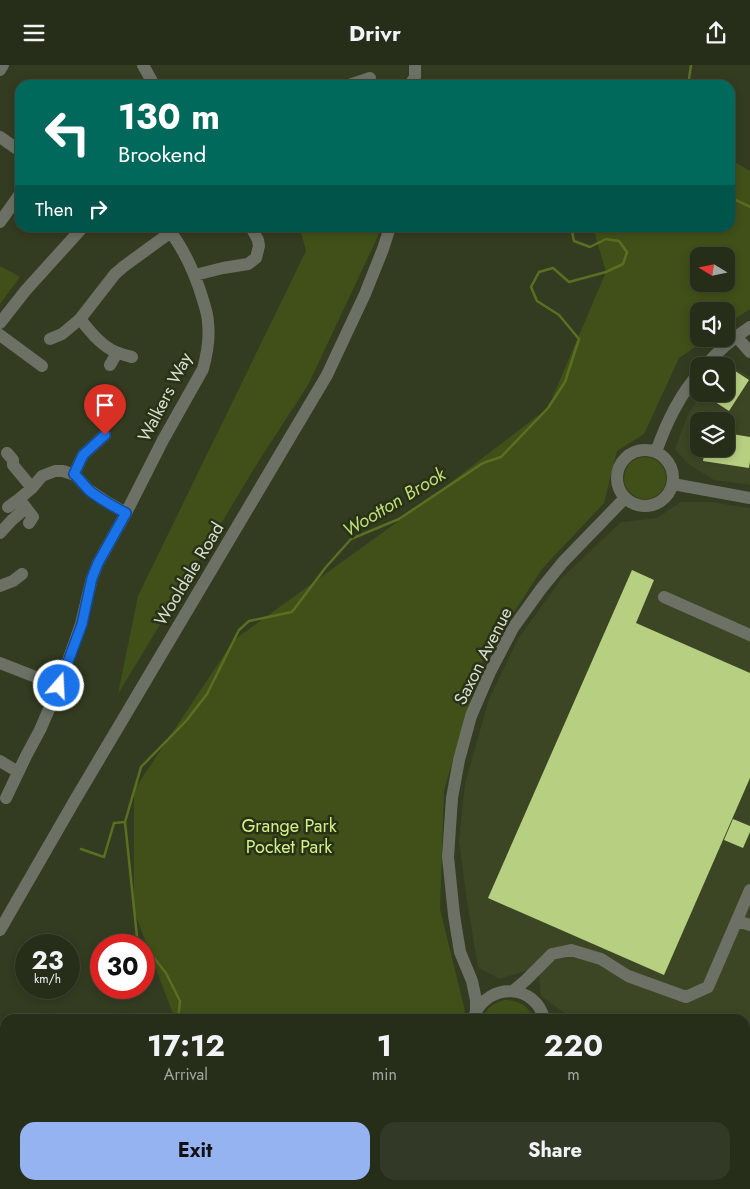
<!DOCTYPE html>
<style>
:root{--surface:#262d19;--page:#323926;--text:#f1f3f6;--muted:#a4a8a2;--line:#424938;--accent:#95b2f1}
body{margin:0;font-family:Jost,sans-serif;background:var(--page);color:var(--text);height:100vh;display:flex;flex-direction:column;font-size:19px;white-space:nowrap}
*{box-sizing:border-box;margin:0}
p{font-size:16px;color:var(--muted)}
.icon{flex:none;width:28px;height:28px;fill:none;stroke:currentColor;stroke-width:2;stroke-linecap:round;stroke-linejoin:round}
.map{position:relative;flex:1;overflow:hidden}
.sheet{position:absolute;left:0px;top:949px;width:750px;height:176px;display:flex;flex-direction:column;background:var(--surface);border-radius:15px 15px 0 0;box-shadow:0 2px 8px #0003,0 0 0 1px var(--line)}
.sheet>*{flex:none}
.hud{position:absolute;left:15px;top:15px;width:720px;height:152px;border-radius:15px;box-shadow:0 2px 8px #0003,0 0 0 1px var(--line);background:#00695c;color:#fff;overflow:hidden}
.needle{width:32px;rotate:280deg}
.tools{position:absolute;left:690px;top:182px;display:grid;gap:10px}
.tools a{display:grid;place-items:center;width:45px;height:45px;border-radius:10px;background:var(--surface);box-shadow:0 2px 8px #0003,0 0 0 1px var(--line);font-size:25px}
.speed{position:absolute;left:15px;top:869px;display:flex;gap:10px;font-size:25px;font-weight:700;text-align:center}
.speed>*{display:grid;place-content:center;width:65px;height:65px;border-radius:50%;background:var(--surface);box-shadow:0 2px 8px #0003,0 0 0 1px var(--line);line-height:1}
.speed small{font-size:12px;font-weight:400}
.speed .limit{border:8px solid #d22;background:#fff;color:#111}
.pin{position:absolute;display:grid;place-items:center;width:42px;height:42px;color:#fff;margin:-51px -21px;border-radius:50% 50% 50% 0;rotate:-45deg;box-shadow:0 0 5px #0007}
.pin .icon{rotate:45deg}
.me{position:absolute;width:55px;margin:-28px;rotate:19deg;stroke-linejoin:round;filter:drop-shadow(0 0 4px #0008)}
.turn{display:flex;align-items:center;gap:18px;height:105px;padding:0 20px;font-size:22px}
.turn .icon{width:65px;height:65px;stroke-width:2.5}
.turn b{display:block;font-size:35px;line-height:42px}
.then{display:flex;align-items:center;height:48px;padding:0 20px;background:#0003;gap:10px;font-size:19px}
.eta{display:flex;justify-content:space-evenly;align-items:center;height:85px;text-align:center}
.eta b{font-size:30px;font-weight:700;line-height:35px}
.button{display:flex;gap:10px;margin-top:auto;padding:10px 20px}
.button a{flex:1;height:58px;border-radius:15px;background:var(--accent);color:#111;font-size:20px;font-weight:700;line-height:58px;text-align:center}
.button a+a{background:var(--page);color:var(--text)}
header{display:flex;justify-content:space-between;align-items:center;height:65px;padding:0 20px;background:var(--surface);font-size:22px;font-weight:700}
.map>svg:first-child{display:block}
</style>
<header><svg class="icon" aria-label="menu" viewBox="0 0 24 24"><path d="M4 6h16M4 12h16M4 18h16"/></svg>Drivr<svg class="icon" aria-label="share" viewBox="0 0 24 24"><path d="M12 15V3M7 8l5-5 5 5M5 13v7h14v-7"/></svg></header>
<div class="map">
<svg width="750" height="1124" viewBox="0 0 750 1124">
<rect width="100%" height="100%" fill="#333c21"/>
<path fill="#3c4624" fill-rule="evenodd" d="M724 296 750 312V420L714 415 687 398 675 384 688 349 702 329H726V301H721ZM699 356H726V384H699Z
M681 437H711L750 443V1011L745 1009V954H590L563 947 541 931 539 910 525 906 499 914 478 902 467 836 459 776 465 719 489 634 518 574 562 513 621 457 657 453Z"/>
<path fill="#415018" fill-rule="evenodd" d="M730 94 750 106V244L726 260V246H699V274H707L679 293 644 369 617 386 604 438 542 504 482 597 444 725 440 844 465 946 463 954H175L134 846V725L234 575 429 434 548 343 606 207 593 163 730 162ZM699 191H726V219H699Z
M300 163H380L378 171 308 320 260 394 118 629 138 531 306 186Z
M0 201 20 212 0 239Z
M624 413a21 21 0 1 1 42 0a21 21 0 1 1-42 0Z
M504 935C517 935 529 940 534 954H482C486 943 493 939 504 935Z
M0 1092 5 1093V1120H158L170 1124H0Z"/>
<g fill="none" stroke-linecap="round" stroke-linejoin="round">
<path stroke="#5a6f21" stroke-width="2.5" d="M691 20 689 14 691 0
M730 132 750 142
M81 784 104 792 114 758 125 757
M144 880 137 872 125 757 141 702 186 656 207 629 239 565 249 556 292 547 326 502 351 474 399 454 483 398 501 392 548 343 565 317 579 274 559 250 537 236 531 222 539 207 553 203 569 217 606 207 623 199 627 187 619 176 606 174 590 182 574 176 571 162
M144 880 166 908 180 936 178 954"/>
</g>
<path fill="#b7cf81" d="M726 300 749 315 729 346 706 331 707 329H726Z
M726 368 750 372V396L749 403 703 396 705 384H726Z
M632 505 654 515 636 558 750 608V713L664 910 488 833Z
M733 754 750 761V767L743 783 724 775Z"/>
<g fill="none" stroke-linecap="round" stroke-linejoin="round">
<path stroke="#6d7165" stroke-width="12" d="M143 0 154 20
M0 5 3 0
M349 20 370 13
M410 20 415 12V0
M0 72 20 86
M0 157 20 129
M195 210 223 203 248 199 256 193 259 181 258 175 251 162
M80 254C90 266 101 281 116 287 121 289 127 291 132 292
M0 258 26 225 83 162
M0 270 42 301
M736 271 750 287
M50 274 62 269 80 254 115 209 123 202 171 167
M110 300 117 288
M705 301C718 286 733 273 750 262
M617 413a28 28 0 1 1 56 0a28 28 0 1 1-56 0Z
M656 387C666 358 679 331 699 308
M7 388 13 395V400L32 423
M74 409 83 390 105 370
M673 419 750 433
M8 442 19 434
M29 458 33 452 19 434 32 423 42 411 55 406H63L75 410 89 425 105 436 126 448
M0 468 12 455 26 443
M0 521 13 516 22 509
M664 532 750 570
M0 598 59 621
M0 696 18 707
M6 733 26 691 40 665 59 621 81 559 92 513 98 498 126 448 163 375 203 304C207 289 210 273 208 258 208 250 205 242 203 235 195 208 185 185 167 162
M737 856 750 860
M0 865 75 735 327 310 365 229 383 184 390 162
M513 926 526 915 552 889 571 885 601 894 628 911 686 932 708 922 750 825
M476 947V935L472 916 460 887 454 850 448 792 452 733 459 695 471 651 490 607 513 563 541 524 563 497 625 433
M475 949C489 917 536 919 544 954
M0 981 5 987
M740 1120 743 1124
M227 1124 228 1120"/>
<path stroke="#b5bfa0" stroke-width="15" d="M745 1023 750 1026
M0 1047 5 1048
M0 1069 5 1070
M413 1120 446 1124
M591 1120 626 1124"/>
</g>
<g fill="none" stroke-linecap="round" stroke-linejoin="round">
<defs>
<path id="route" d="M59 621 82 559 92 513 98 498 126 448C114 442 102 435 91 427 85 422 80 414 74 409L83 390 105 370"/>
</defs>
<use href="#route" stroke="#114b97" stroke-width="12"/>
<use href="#route" stroke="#1a73e8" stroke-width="9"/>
</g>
<g text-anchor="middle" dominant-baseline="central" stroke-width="5" stroke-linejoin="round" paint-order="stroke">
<g font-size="18" fill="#d7ddcd" stroke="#293117">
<text transform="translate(165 332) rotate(-63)">Walkers Way</text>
<text transform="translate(189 509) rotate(-59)">Wooldale Road</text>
<text transform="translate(483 591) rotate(-63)">Saxon Avenue</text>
</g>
<g font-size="18" fill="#d1f188" stroke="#293117">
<text x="289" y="761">Grange Park<tspan x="289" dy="21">Pocket Park</tspan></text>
</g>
<g font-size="19" font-style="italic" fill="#c0df77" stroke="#293117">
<text transform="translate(394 437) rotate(-31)">Wootton Brook</text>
</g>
</g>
</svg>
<div class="tools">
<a><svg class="needle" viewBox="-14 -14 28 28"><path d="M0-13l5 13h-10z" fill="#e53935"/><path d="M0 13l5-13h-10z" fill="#a4a8a2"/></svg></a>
<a><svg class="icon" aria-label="sound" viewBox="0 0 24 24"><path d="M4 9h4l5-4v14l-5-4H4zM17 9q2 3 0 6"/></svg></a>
<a><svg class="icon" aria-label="search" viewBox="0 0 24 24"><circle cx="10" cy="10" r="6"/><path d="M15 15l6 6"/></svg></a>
<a><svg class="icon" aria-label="layers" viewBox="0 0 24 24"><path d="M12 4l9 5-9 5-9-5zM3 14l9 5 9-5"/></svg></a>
</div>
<div class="speed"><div>23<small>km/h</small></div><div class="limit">30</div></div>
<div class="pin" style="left:105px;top:370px;background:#d93025"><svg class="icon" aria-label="arrive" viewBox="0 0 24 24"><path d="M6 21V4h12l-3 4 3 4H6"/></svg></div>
<svg class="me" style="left:59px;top:621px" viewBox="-20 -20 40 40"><circle r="17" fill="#1a73e8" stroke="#fff" stroke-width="3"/><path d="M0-11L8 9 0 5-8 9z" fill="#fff"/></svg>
<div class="hud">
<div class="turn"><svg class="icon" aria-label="left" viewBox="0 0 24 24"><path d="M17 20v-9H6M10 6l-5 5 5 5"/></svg><div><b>130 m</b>Brookend</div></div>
<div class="then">Then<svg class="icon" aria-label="right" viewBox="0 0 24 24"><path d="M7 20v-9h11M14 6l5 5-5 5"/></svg></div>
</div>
<section class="sheet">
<div class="eta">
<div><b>17:12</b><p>Arrival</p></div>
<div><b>1</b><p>min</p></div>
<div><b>220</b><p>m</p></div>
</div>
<div class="button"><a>Exit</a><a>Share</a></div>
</section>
</div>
